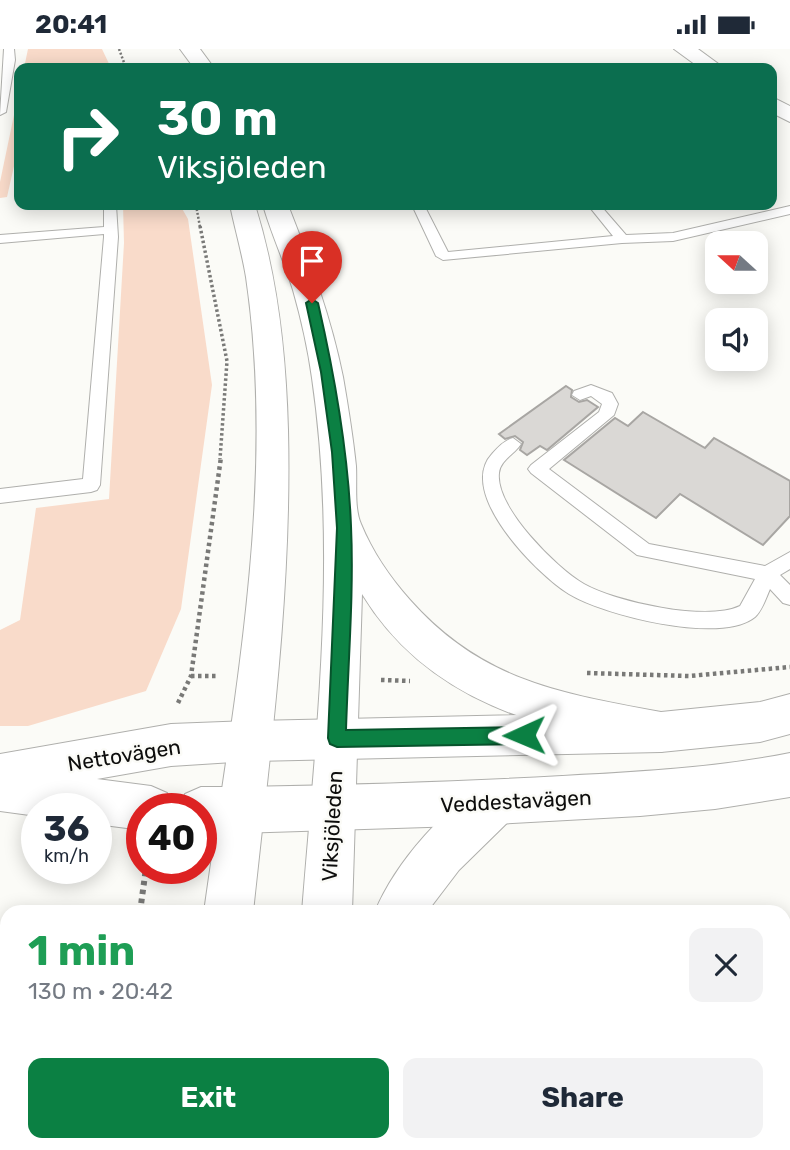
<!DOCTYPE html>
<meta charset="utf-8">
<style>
:root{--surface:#fff;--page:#f2f2f3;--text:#1f2937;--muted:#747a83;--accent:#0b8043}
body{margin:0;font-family:Rubik,sans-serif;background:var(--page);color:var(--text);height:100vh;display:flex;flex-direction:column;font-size:26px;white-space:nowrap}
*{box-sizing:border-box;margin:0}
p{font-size:23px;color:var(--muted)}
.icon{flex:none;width:38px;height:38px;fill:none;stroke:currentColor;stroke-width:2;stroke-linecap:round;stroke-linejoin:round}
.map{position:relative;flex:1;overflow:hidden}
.sheet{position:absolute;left:0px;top:856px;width:791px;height:247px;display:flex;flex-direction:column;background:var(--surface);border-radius:21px 21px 0 0;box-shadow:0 4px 18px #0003}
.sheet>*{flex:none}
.banner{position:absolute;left:14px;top:14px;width:763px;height:147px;border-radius:14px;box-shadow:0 4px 18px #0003;background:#0b6e4f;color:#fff;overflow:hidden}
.needle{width:46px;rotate:291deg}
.controls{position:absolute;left:705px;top:182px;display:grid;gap:14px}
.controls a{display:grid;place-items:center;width:63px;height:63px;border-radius:14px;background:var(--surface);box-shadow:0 4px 18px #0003;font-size:35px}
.speed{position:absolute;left:21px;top:744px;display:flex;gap:14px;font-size:35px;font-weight:700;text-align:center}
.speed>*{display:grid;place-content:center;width:91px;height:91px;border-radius:50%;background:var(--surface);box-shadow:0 4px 18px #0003;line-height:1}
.speed small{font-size:18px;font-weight:400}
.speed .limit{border:10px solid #d22;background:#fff;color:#111}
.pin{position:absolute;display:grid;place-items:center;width:60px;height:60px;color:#fff;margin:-72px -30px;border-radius:50% 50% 50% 0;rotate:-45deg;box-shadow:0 0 7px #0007}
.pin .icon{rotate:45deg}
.me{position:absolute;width:77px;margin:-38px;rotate:269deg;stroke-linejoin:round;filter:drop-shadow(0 0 5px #0008)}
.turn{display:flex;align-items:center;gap:24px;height:147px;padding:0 28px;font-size:32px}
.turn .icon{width:91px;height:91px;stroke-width:2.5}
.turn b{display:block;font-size:49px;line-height:60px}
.round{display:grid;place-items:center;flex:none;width:74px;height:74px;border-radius:14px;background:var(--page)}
.headline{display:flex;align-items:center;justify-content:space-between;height:119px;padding:0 28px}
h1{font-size:42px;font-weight:700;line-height:52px;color:#1e9e55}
.action{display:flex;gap:14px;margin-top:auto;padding:14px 28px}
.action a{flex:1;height:80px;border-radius:14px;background:var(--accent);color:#fff;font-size:28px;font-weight:700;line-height:80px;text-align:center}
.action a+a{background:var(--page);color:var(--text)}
.status{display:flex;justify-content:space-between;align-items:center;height:49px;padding:0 35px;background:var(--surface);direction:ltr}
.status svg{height:19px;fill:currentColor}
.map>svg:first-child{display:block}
</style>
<div class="status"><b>20:41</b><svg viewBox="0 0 49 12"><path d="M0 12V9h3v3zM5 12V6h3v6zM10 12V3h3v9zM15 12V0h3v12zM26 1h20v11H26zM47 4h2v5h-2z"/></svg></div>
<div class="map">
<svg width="790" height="1101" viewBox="0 0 790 1101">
<rect width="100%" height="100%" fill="#fbfbf7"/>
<path fill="#f9dbca" d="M28 0H102L111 19H96V16L24 19Z
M19 42V95L7 148 0 149V133Z
M123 156H180L188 170 212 336 181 560 146 642 28 677H0V581L20 571 36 459 109 450 124 194Z"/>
<path fill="#dad8d5" stroke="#a8a6a3" stroke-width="2" d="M566 337 572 341 571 348 579 353 587 351 598 358 547 401 540 397 527 406 520 401 523 393 515 387 505 390 499 385Z
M643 363 705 399 714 389 790 432V467L763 496 680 445 656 469 564 411 615 369 628 377Z"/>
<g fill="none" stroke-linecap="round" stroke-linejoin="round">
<defs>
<path id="service" d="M4 0H14L15 11 6 63 0 66Z
M104 156H116L118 188 100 436 97 441 91 443 0 454V440L83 430 104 188V185L0 194V186L104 178Z
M412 156H424L448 203 613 187 588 156H600L626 186 673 184 790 157V165L673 192 622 194 443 211 436 207Z
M591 336 612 344 618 355 614 366 549 420 649 495 765 517 790 503V520L780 526 790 536V556L783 554 770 540C766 549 762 562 755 568 721 596 603 566 569 545 537 525 456 444 492 405 498 398 505 391 513 389L521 395C515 405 500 411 499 424 495 458 556 519 584 535 616 553 706 573 740 557L755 530 637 506 531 424 528 420 531 416 599 363 602 355 591 347 580 351 572 346 574 342Z"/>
<path id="minor" d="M674 0H698L724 19H700Z
M772 48 790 57V73L772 64Z
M249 672 264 678 271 692 264 706 249 712 171 717 97 730 151 737 167 744 174 760H142V781L96 775V760H37V767L0 762V705L171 675Z
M201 738H241L257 745 264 761 257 777 241 784H201V760H179L185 745Z"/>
<path id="tertiary" d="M790 645V685L760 693 661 703 249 712 234 706 227 692 234 678 249 672 661 663 760 653Z
M790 704V748L715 760 640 767 459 777 241 784 225 777 218 761 225 745 241 738C348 736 455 733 562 727 638 723 715 719 790 704Z"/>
<path id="secondary" d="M180 0H200L214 19H194Z
M230 156H255C278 229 286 305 288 381 292 542 270 703 253 863H204C233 655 277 438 246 228 242 204 235 180 230 156Z
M263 156H288C310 212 331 268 343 328 348 357 353 388 356 417 357 435 354 459 361 475 372 502 391 530 410 551 482 632 559 644 661 663L676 669 682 683 676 697 661 703C542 679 430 656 362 545L352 863H302C316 686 338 506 312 329 308 300 301 269 293 241 284 212 271 184 263 156Z
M495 732 511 738 518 754 511 770 459 821 427 863H375C394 816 448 751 495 732Z
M172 1096H228V1101H170Z
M288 1096H344L345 1101H287Z"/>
</defs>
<use href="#service" stroke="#afafac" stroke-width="2"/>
<use href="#minor" stroke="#afafac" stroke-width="2"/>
<use href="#tertiary" stroke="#afafac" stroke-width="2"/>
<use href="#secondary" stroke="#afafac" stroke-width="2"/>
<path stroke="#797977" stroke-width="2.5" stroke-dasharray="2 2" stroke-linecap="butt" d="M119 0 126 19
M196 156 200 178"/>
<path stroke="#797977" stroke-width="3.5" stroke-dasharray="2.5 2.5" stroke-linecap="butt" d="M200 177 227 312 220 410"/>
<path stroke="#797977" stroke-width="4.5" stroke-dasharray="3.5 3.5" stroke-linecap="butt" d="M587 624 689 627 790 618
M191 627H218
M381 631 410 632
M178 654 191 627 221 408"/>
<path stroke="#797977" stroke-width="6" stroke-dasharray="4.5 4.5" stroke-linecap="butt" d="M140 863 146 819
M105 1101 106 1096"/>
<use href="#service" fill="#fff" fill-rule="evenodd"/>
<use href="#minor" fill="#fff" fill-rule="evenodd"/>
<use href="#tertiary" fill="#fff" fill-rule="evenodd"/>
<use href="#secondary" fill="#fff" fill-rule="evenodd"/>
</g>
<path fill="#0b8043" stroke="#07532c" stroke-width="2" d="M312 250 318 254C335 328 348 401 351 477 354 544 348 613 346 681L524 678 531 680 533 686 531 692 524 695 337 698 330 695 328 689 337 479 332 403 321 323 306 254Z"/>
<g text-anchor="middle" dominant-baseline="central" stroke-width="5" stroke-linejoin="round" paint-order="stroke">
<g font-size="21" fill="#0d0d0c" stroke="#fbfbf7">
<text transform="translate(124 706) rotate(-9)">Nettovägen</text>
<text transform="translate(516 752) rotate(-3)">Veddestavägen</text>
<text transform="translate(332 777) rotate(-87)">Viksjöleden</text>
</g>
</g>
</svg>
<div class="controls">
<a><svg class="needle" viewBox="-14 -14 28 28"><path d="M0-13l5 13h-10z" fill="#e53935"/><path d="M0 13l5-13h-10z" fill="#747a83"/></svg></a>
<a><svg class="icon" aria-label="sound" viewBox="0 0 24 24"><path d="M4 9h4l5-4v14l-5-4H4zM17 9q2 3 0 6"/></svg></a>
</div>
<div class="speed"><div>36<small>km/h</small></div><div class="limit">40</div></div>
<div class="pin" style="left:312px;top:254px;background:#d93025"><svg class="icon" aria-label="arrive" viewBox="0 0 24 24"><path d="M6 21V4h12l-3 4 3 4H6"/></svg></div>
<svg class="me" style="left:524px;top:686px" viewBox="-20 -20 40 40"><path d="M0-17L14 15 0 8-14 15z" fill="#0b8043" stroke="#fff" stroke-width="4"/></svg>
<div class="banner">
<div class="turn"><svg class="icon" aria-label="right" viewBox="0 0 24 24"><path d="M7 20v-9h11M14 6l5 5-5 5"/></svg><div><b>30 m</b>Viksjöleden</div></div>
</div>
<section class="sheet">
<div class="headline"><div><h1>1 min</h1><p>130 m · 20:42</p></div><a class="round"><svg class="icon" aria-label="close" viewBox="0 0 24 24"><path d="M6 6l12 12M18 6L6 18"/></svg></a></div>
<div class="action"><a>Exit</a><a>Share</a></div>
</section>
</div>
